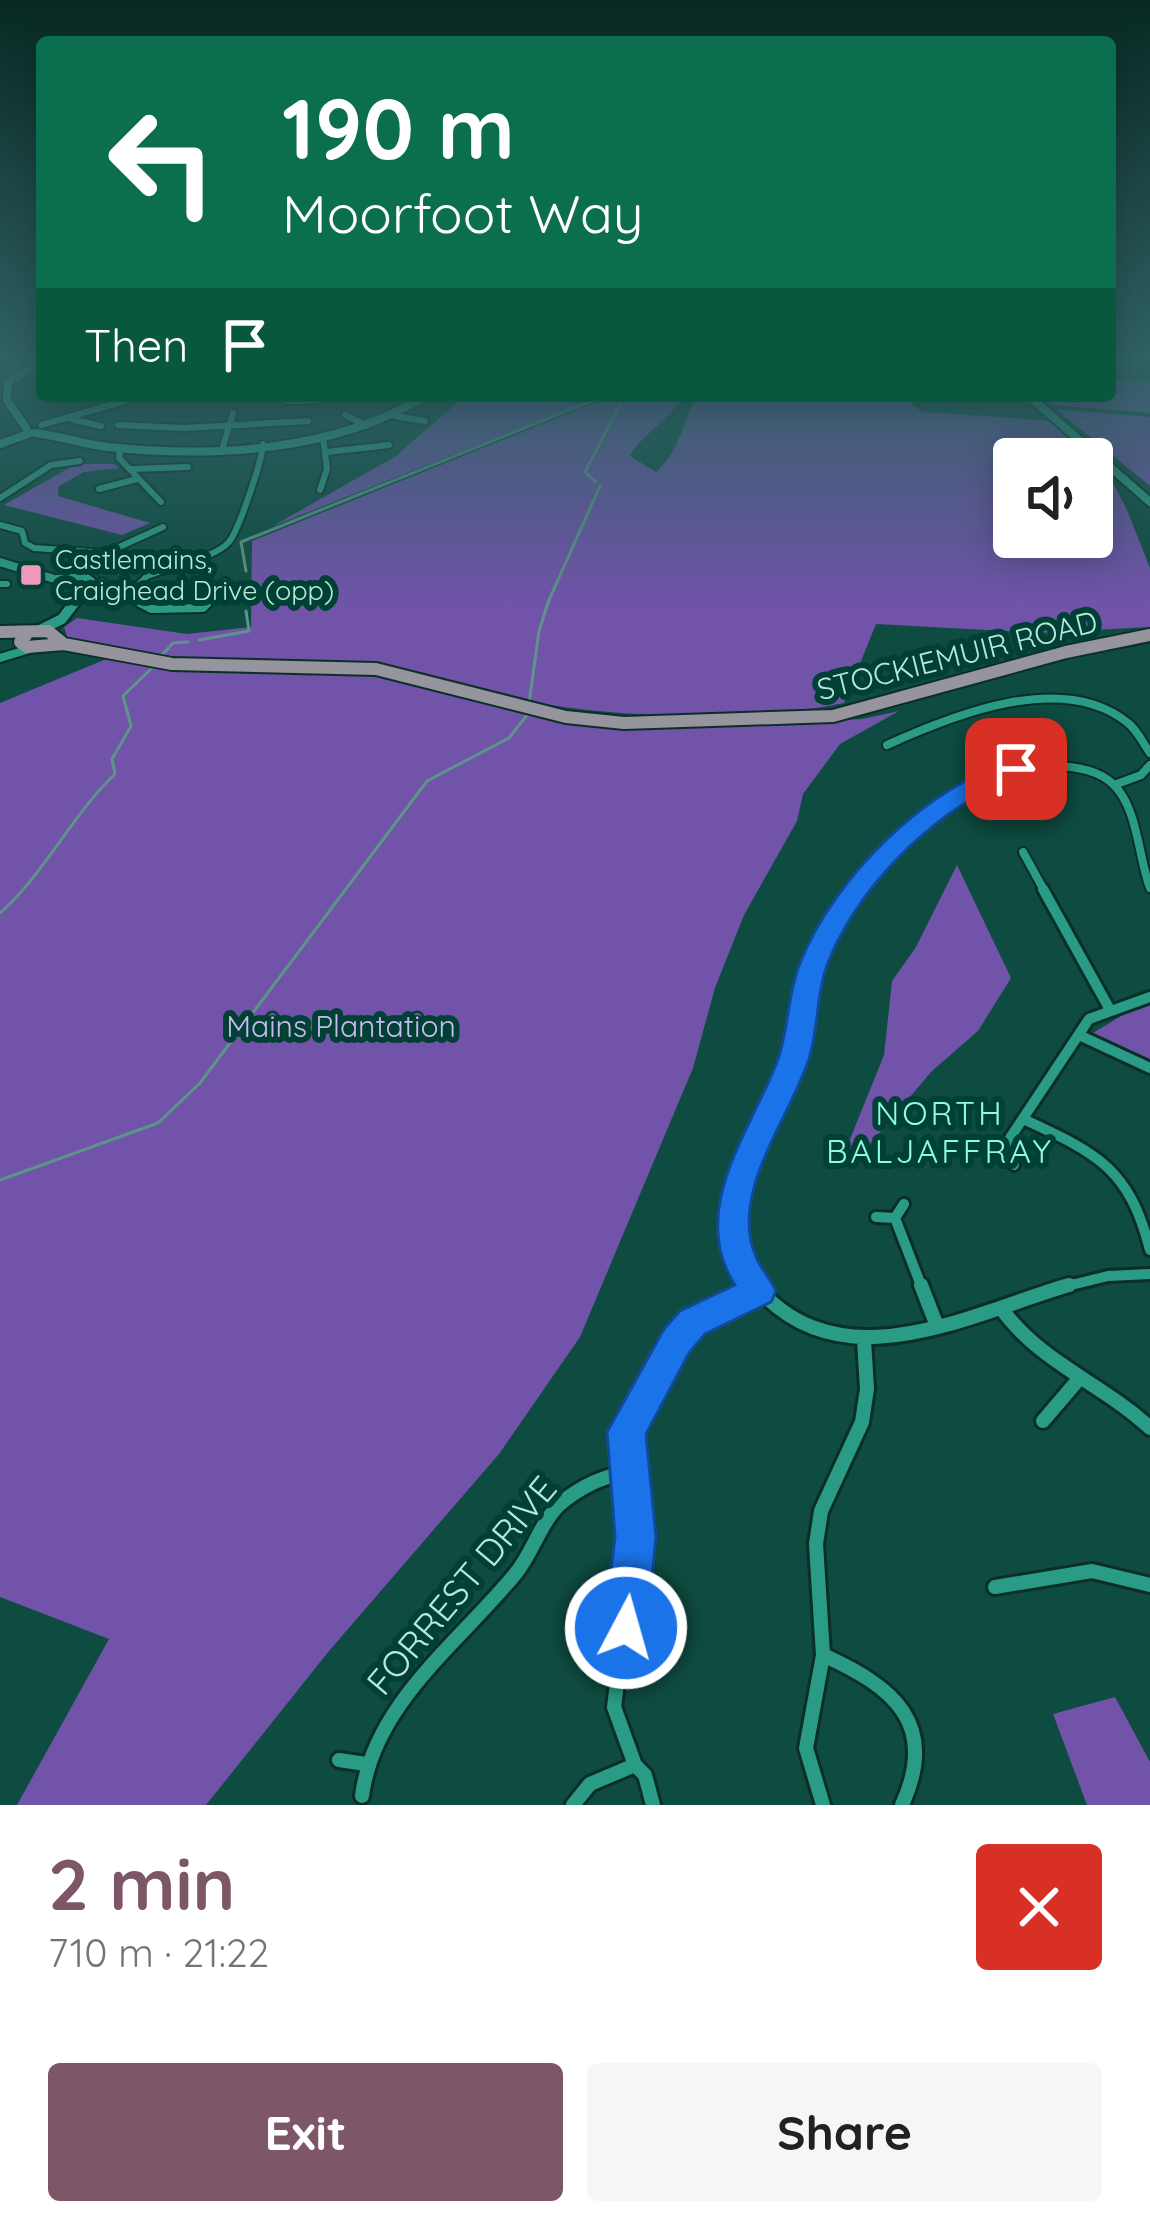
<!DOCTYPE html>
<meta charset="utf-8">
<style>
:root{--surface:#fff;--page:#f6f6f6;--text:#202124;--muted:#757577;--accent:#7d5767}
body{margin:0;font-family:Quicksand,sans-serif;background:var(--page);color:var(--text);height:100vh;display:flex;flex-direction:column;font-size:45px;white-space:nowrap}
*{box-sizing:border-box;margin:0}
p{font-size:39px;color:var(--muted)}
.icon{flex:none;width:66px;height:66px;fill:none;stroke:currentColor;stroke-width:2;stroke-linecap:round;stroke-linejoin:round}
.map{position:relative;height:1805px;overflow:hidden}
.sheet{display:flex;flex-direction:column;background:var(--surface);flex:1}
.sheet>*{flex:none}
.top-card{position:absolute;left:36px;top:36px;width:1080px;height:366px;border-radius:12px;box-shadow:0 6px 30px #0003;background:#0b6e4f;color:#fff;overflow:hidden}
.tools{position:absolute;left:993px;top:438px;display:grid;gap:24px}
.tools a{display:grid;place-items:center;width:120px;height:120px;border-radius:12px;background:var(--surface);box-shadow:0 6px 30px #0003;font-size:60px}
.pin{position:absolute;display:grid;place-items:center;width:102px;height:102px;color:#fff;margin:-51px;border-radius:24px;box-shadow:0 6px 18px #0006}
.me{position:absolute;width:132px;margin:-66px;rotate:6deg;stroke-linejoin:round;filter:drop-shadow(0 0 9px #0008)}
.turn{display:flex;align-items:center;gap:42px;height:252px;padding:0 48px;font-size:54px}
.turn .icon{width:156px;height:156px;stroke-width:2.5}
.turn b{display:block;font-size:84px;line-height:102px}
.then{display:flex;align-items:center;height:114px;padding:0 48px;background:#0003;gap:24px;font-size:45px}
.round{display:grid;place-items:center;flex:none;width:126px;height:126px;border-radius:12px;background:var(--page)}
.head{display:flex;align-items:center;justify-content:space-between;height:204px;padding:0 48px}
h1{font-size:72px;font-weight:700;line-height:90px;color:var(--accent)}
.primary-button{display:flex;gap:24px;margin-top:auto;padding:24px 48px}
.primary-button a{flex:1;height:138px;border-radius:12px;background:var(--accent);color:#fff;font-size:48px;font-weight:700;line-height:138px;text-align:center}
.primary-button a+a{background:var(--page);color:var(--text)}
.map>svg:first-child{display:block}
</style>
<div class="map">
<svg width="1150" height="1805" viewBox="0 0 1150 1805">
<rect width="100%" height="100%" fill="#0e4b40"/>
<path fill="#7153aa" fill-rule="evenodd" d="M1110 380 1150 381V413L1051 405 1036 396H1110Z
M465 396H602L273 526 396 456Z
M612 396H683C666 425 645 430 630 456L656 472C681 450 681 425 697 396H916L911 405 923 412 1053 421 1109 475 1127 510 1150 568V627L1040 633 876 624 844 703C760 721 613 719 529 701 484 691 439 678 394 666L386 672 605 725H754L862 719 899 711 840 744 803 794 797 821 744 915 715 988 693 1068 580 1337 499 1454 329 1651 206 1805H17L109 1639 0 1597V703L111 657 140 660 67 637 64 627 77 618 187 634 251 627 252 541ZM1014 459H1092V537H1014Z
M1056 409 1150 417V486Z
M76 464H114L119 468 84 472 59 486 58 496 150 523 122 535 4 505Z
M957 865 1011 978 978 1031 932 1071 858 1158 846 1149 884 1055 892 981 916 947Z
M1150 1005V1059L1093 1033 1126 1013Z
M1115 1697 1150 1762V1805H1087L1053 1714Z"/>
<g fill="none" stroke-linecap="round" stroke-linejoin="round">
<path stroke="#5c9588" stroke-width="3" d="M596 482 585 472 624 396
M246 571 241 542 604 396
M199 640 249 631 246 611
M161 656 173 643 188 642
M529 703 539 631 549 600 600 486
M0 913C46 872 71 816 115 774L112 759 131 726 123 696 154 666
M0 1180 158 1123 200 1083 427 781 509 738 527 715"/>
<defs>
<path id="street-far3" d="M395 396 419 401
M374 399 379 396
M287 401 319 400
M345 415 367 426
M395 416 425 421
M71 419 101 426
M41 425 125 401
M118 425 185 428 308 421
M223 446 233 413
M120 448 119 458 161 502
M327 452 389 445
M132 469 188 467
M99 489 137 479
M320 490 327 469 323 437
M0 498 51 465 80 461
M0 525 22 531 25 543 34 548 106 553
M194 560 209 574V589
M194 560C206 556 219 552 228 543 238 533 262 461 263 444
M81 577 106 553 163 527
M0 584H7
M134 589 147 576 194 560"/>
<path id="street-far2" d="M135 586 129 597 151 609 203 608 209 602V586
M0 658 33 648
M887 745C953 715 1063 670 1128 723 1137 730 1143 743 1150 753
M1114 785 1141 775 1150 765
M1023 852 1045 892
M856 892C903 826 967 767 1052 766 1072 766 1097 769 1113 784 1138 808 1138 856 1150 888"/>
<path id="street-far1" d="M1043 889 1109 1008
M1079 1035 1150 1068
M1023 1119C1096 1153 1129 1167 1150 1250
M1006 1144 1014 1165
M982 1149 1006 1144 1089 1019 1150 997
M904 1204 895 1218 922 1288
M876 1217 895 1218
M758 1288C700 1211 767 1137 792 1062 801 1035 801 1006 809 979 818 946 839 917 858 889
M1059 1288 1108 1276 1150 1274"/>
<path id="street" d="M755 1285C840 1386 969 1314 1069 1285
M921 1285 937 1326
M1001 1308C1040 1363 1102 1383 1150 1428
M1043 1421 1078 1380
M995 1587 1092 1571 1150 1585
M823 1655 816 1544 821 1511 862 1422 867 1389 864 1340
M339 1760 366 1764
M635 1765 614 1707 636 1537 626 1432 676 1341 693 1323 759 1291
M362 1796C374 1703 460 1642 516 1573 533 1552 541 1521 561 1503 582 1486 600 1478 626 1472
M573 1805 590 1784 635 1765 645 1775 653 1805
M823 1805 806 1748 823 1655C894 1687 939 1724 902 1805"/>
<path id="secondary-far1" d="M1029 396 1150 502
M26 428 7 400 8 382 42 361
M35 433C60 436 83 444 108 447 212 458 334 452 425 396
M0 444 31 433
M0 562 64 582
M57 579 85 577 91 581 85 589"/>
<path id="secondary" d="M40 630 62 619 87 586"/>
<path id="primary" d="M0 632 48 631 64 644
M28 633 20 642 27 647 64 644 172 664 376 669 566 717 624 723 833 716 1066 652 1150 635"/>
</defs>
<use href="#street-far3" stroke="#0b2e27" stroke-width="10"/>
<use href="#street-far2" stroke="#0b2e27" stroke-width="12"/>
<use href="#street-far1" stroke="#0b2e27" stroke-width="16"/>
<use href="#street" stroke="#0b2e27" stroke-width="20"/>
<use href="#secondary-far1" stroke="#0b2e27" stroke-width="12"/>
<use href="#secondary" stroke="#0b2e27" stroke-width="15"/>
<use href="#primary" stroke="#0b2e27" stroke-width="16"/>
<use href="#street-far3" stroke="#2a9c86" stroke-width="6"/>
<use href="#street-far2" stroke="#2a9c86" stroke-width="8"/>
<use href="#street-far1" stroke="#2a9c86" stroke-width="10"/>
<use href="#street" stroke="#2a9c86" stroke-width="14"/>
<use href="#secondary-far1" stroke="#2a9c86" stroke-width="8"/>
<use href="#secondary" stroke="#2a9c86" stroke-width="10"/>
<use href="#primary" stroke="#96949c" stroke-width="12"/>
</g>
<linearGradient id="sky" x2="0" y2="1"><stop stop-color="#082923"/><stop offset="0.59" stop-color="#306164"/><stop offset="1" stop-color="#306164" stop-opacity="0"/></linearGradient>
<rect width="1150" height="608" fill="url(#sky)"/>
<path fill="#1a73e8" stroke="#114b97" stroke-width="3" d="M1016 761 1028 769 1025 774C943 802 863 879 829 960 816 992 819 1027 809 1059 790 1118 727 1196 757 1259 762 1270 771 1280 776 1291L771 1302 705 1334 689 1353 646 1434 656 1537 647 1628 641 1643 626 1649 610 1643 604 1628 615 1537 607 1432 664 1329 680 1311 735 1285C687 1211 750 1132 777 1062 789 1030 787 995 800 963 833 879 928 783 1016 761Z"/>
<rect fill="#ef9ab8" stroke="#004035" stroke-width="4.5" x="19" y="563" width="24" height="24" rx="6"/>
<g text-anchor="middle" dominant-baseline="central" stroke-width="12" stroke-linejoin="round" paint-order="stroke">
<g font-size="27" fill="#b8e8db" stroke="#004035" text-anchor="start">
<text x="55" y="559">Castlemains,<tspan x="55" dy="31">Craighead Drive (opp)</tspan></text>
</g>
<g font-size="30" fill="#b8e8db" stroke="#004035">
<text transform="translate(957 655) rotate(-14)">STOCKIEMUIR ROAD</text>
</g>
<g font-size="30" fill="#c9baf1" stroke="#004035">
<text x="341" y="1026">Mains Plantation</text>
</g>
<g font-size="33" letter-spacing="3" fill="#90f9e1" stroke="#004035">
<text x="940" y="1112">NORTH<tspan x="940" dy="38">BALJAFFRAY</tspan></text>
</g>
<g font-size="36" fill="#b8e8db" stroke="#004035">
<text transform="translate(461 1585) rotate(-50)">FORREST DRIVE</text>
</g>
</g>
</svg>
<div class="tools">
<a><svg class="icon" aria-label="sound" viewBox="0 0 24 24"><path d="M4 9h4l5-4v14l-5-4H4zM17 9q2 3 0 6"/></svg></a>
</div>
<div class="pin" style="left:1016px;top:769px;background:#d93025"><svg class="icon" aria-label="arrive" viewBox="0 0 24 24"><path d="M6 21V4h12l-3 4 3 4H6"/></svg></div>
<svg class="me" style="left:626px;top:1628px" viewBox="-20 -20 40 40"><circle r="17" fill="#1a73e8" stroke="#fff" stroke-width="3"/><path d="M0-11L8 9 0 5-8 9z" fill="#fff"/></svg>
<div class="top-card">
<div class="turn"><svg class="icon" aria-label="left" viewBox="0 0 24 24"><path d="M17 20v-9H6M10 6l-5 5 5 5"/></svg><div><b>190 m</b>Moorfoot Way</div></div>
<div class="then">Then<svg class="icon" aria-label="arrive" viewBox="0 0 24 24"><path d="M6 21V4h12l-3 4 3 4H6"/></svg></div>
</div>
</div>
<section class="sheet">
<div class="head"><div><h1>2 min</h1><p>710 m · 21:22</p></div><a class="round" style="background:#d93025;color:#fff"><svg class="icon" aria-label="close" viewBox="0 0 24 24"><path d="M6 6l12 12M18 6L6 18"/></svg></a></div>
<div class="primary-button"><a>Exit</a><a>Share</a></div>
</section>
